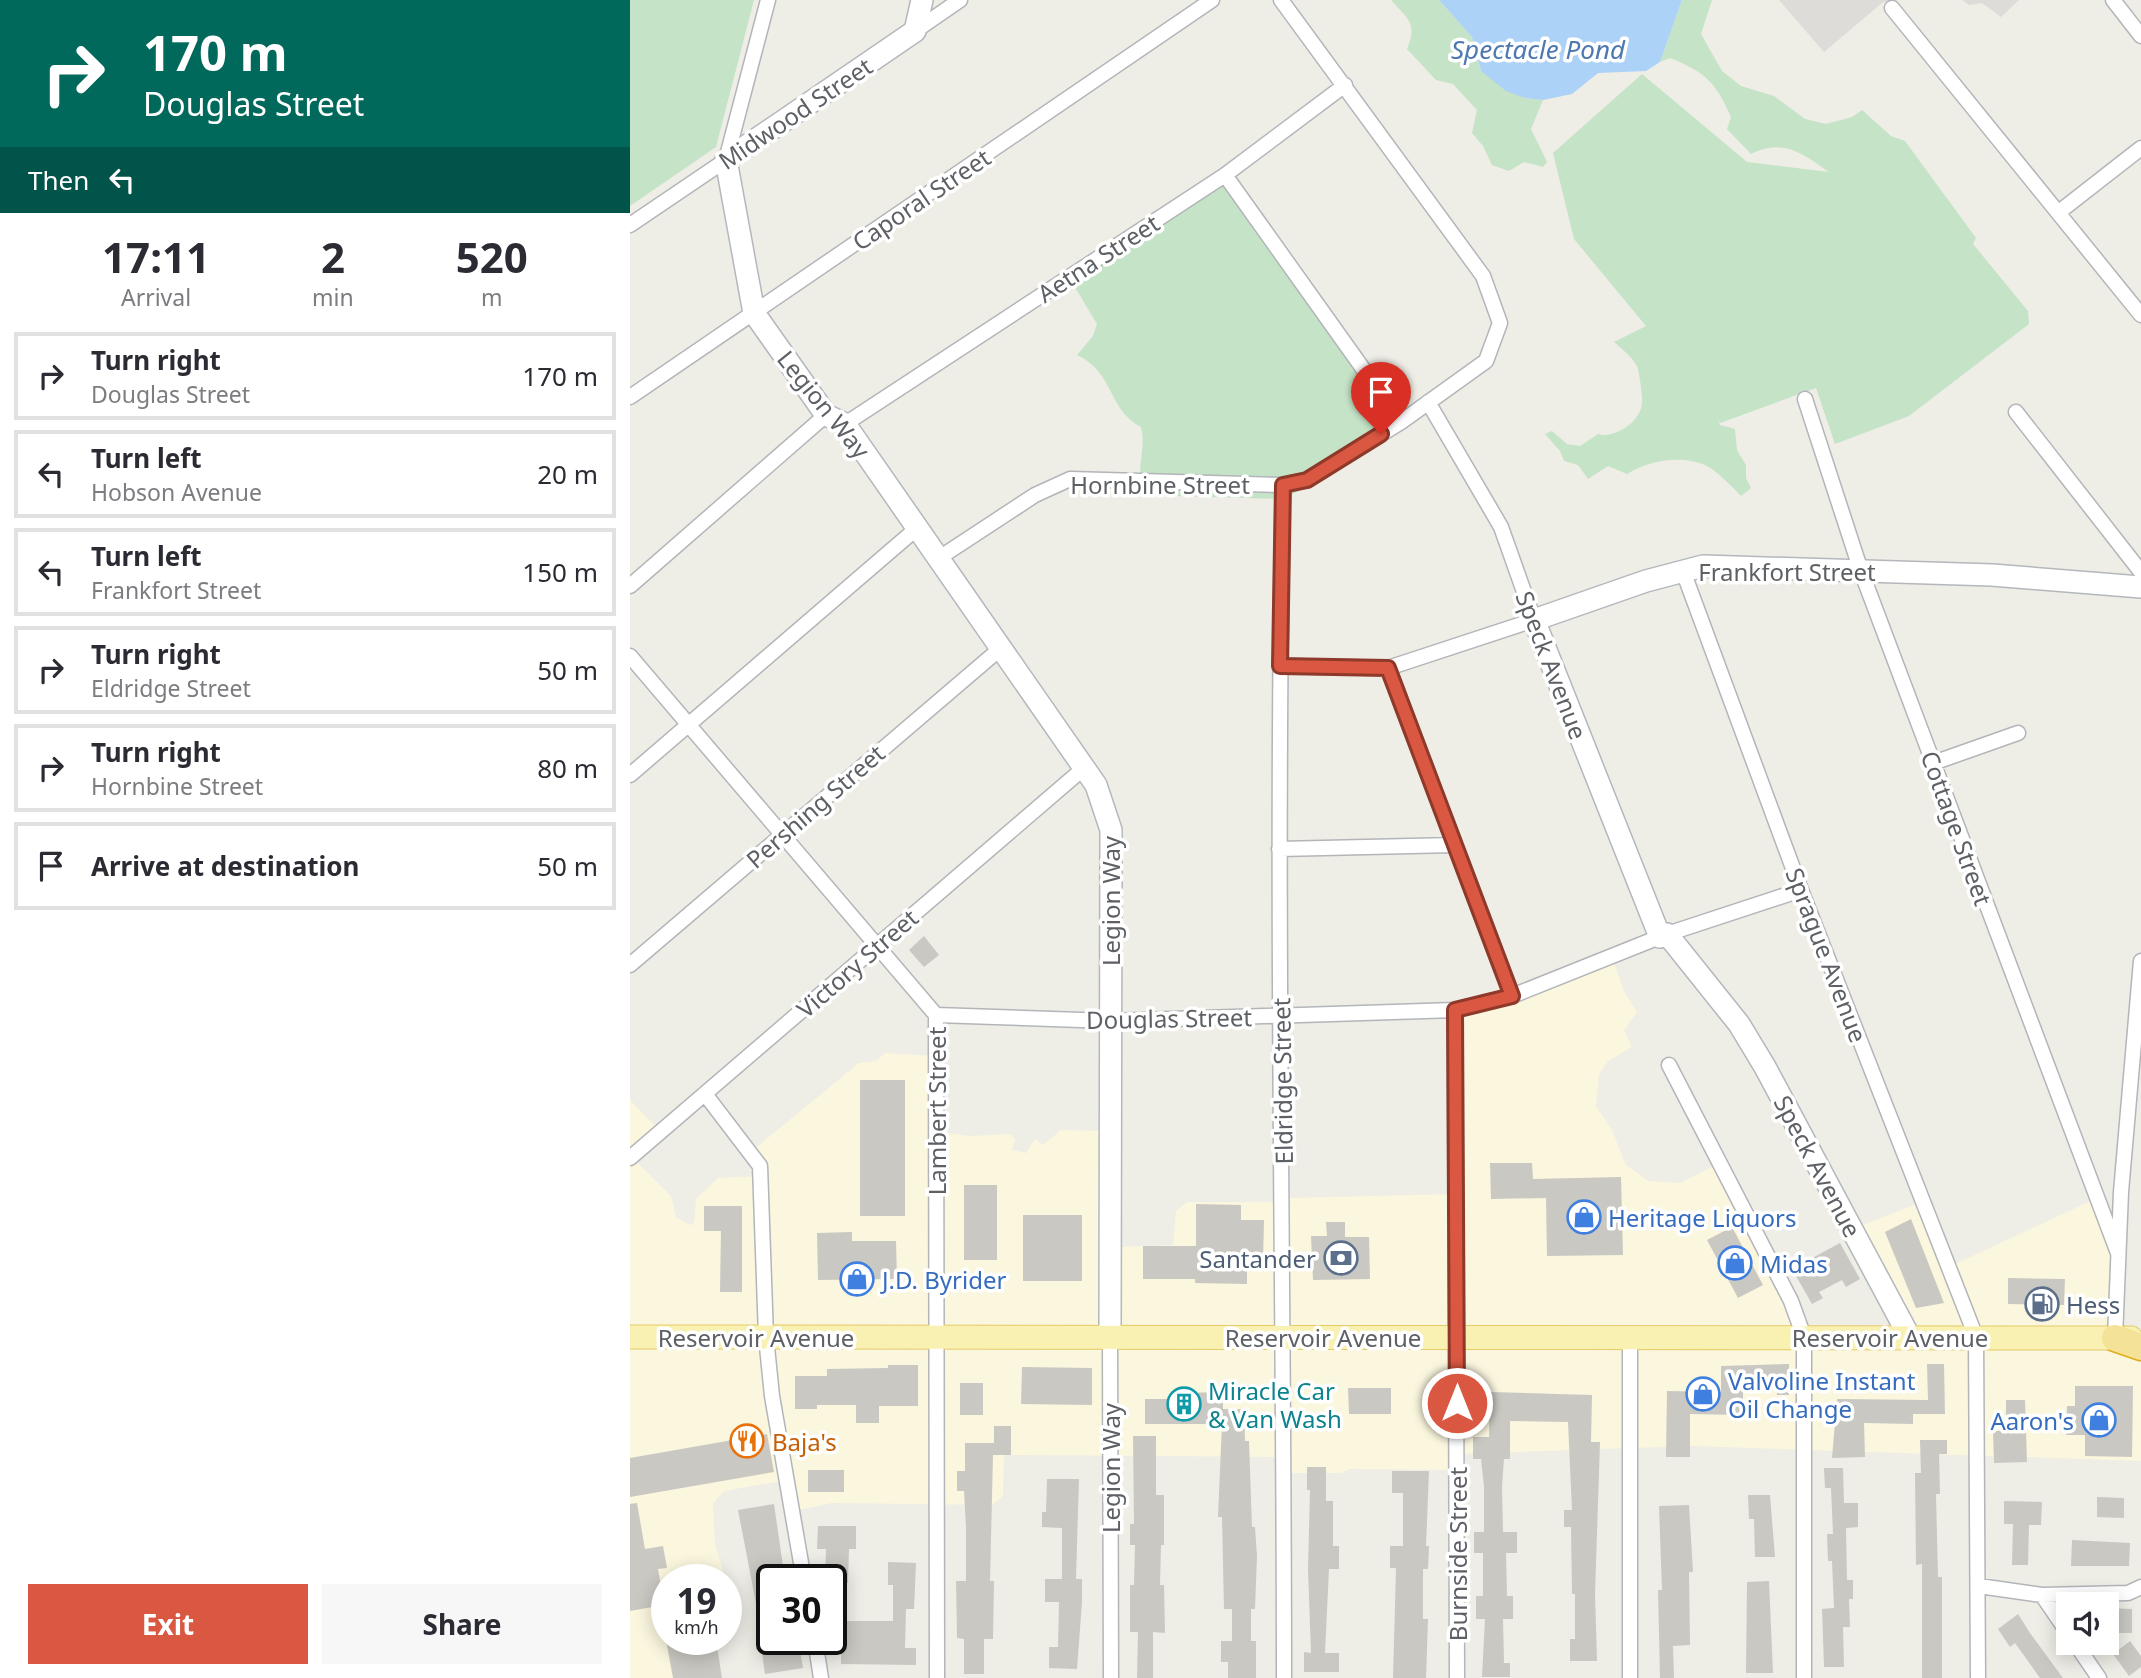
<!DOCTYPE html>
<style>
:root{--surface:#fff;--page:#f7f7f7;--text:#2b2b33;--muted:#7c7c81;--line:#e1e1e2;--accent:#da5741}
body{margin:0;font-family:"Noto Sans",sans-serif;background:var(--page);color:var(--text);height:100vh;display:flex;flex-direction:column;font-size:26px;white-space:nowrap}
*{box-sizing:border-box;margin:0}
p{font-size:23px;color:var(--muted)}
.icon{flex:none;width:38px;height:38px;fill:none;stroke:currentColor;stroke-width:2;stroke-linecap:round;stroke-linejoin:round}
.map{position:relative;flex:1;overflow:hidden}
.sheet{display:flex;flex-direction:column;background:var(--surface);width:630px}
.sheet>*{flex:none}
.guide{background:#00695c;color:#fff;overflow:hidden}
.tools{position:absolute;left:1426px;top:1592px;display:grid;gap:14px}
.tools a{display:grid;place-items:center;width:63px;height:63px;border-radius:0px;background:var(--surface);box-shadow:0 4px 18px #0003;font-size:35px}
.speed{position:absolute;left:21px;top:1564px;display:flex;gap:14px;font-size:35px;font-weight:700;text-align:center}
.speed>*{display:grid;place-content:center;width:91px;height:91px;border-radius:50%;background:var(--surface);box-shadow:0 4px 18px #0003;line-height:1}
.speed small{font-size:18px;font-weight:400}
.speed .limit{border:4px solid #111;border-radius:10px;background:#fff;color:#111}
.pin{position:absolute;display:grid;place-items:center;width:60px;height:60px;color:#fff;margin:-72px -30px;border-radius:50% 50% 50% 0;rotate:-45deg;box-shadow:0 0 7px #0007}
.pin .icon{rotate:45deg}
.me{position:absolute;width:77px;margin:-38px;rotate:0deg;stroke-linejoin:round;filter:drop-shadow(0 0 5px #0008)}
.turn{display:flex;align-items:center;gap:24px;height:147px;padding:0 28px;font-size:32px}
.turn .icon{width:91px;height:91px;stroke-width:2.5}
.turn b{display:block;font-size:49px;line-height:60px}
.then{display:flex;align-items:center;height:66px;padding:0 28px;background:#0003;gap:14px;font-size:26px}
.eta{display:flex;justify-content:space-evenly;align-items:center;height:119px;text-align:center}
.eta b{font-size:42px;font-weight:700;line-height:49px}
.action{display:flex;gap:14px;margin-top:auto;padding:14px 28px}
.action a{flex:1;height:80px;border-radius:0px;background:var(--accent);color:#fff;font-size:28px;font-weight:700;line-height:80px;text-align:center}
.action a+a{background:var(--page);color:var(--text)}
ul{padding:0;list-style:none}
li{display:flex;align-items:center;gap:21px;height:88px;margin:0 14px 10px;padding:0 14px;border:4px solid var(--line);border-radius:0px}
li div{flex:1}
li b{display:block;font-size:26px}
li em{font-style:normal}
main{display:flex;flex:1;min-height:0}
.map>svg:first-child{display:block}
</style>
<main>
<section class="sheet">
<div class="guide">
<div class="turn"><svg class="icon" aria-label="right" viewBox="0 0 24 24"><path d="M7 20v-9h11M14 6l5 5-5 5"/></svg><div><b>170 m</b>Douglas Street</div></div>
<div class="then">Then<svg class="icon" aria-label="left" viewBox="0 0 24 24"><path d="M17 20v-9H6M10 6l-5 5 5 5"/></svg></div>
</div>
<div class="eta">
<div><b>17:11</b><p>Arrival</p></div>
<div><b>2</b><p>min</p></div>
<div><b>520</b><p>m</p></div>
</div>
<ul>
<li><svg class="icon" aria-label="right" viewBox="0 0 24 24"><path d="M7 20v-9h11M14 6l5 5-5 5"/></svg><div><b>Turn right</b><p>Douglas Street</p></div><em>170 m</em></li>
<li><svg class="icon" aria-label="left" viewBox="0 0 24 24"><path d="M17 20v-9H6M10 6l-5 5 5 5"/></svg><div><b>Turn left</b><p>Hobson Avenue</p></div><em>20 m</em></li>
<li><svg class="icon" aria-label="left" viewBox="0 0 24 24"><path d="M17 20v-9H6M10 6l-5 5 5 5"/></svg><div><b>Turn left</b><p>Frankfort Street</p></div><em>150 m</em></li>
<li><svg class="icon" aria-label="right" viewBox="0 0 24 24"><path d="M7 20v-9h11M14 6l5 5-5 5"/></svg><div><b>Turn right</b><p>Eldridge Street</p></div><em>50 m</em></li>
<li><svg class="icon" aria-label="right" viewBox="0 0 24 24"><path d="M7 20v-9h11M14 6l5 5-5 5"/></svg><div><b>Turn right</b><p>Hornbine Street</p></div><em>80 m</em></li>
<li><svg class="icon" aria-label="arrive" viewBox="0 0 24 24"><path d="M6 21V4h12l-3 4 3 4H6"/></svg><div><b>Arrive at destination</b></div><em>50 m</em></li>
</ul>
<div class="action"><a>Exit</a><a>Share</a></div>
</section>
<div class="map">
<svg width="1511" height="1678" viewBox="0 0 1511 1678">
<rect width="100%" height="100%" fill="#eeede6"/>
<path fill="#fbf6de" d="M983 961 995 993 1007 1012 994 1030 1002 1047 978 1061 969 1075 966 1106 982 1130 996 1165 1018 1181 1050 1183 1088 1164 1179 1330 1286 1327 1230 1226 1294 1201 1321 1266 1469 1197 1484 1235 1486 1351 1511 1356V1461L1061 1446 828 1454 826 1470 719 1469 712 1473H654L651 1457 377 1455 374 1456 373 1496 362 1505 202 1503 164 1511 157 1482H146L94 1491 83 1504 85 1544 101 1597 96 1605V1580H37V1640H84L90 1678H0V1100L30 1131 3 1158 41 1196 46 1217 60 1225 64 1223 66 1199 88 1178 132 1176 123 1150 229 1063 246 1061 255 1053 305 1056 311 1132 339 1136 381 1134 385 1140 382 1150 396 1153 405 1139 413 1145 431 1130 478 1131 486 1247 543 1245 546 1211 557 1202H648L655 1198 825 1194 826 1021 873 998Z"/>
<path fill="#dddcd8" d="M1149 0H1260L1252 3 1194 52Z
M1332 0H1389L1371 17 1352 3 1339 5Z"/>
<path fill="#c5e3c7" d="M0 0H124L86 147 0 206Z
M761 0H809L842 37 851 71 895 98 913 100 901 129 917 162 913 167 894 162 879 171 862 165 853 146 842 133 847 110 823 84 806 80 777 49C788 23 778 19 761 0Z
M1052 0H1082L1071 34 1092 71 1111 86 1144 96 1175 119 1196 124 1222 117 1232 110 1261 136 1275 141 1346 238 1343 244 1398 311 1399 324 1279 416 1205 444 1186 388 1090 423 1088 420 1090 425 1105 429 1107 450 1116 465V478L1121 488 1111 496C1102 487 1093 477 1082 469 1058 453 1019 460 997 474L978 466 958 479 948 465 934 461 930 451 915 434 922 431 937 444 950 446 968 434C984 439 1011 422 1012 403 1013 398 1009 370 1007 366 1002 357 992 349 984 342L1016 326 944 239 923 153 1012 74 1117 162 1199 172C1172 153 1153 138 1121 154L1097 129 1101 117C1086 82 1075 72 1040 58L1030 62Z
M589 178 763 419 685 483 652 499 514 495C504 473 517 448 511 427 477 409 485 373 447 355L463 336 467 324 440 279Z"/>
<path fill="#add2f7" d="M809 0H1052L1030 62 1016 71 968 73 942 94 913 100 895 98 876 91 851 71 842 37Z"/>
<path fill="#cac8c2" d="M294 936 309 955 294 967 279 950Z
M230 1080H275V1216H230Z
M860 1163H902L903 1179 991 1177 993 1255 917 1256 916 1198 861 1199Z
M334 1185H367V1260H334Z
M566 1204 611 1205V1220H634L633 1262H617V1284L565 1283V1279H513V1246H566Z
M74 1206H112V1292H90L91 1231H74Z
M393 1215H452V1281H393Z
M1281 1219 1314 1303 1286 1308 1255 1232Z
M696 1222H715V1237H739L740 1279 683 1280 681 1236H697Z
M1102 1227 1133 1285 1108 1298 1077 1240Z
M222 1232V1241H266L267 1279 188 1280 187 1233Z
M1210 1243 1230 1279 1216 1287 1212 1280 1189 1292 1193 1298 1182 1304 1162 1269Z
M1378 1278 1435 1279 1434 1305 1378 1304Z
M1159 1364V1395H1147V1386L1113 1387V1415L1060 1414V1457H1036L1037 1391 1091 1392V1366Z
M1297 1364H1314L1315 1414H1283V1424L1234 1423 1235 1457 1202 1458 1207 1399 1298 1400Z
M258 1365H288V1406H249V1423H226V1405H187V1409H165V1376H197V1369L258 1368Z
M392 1367 462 1368V1405L391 1404Z
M330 1383H353V1415H330Z
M1445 1386H1503L1502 1457 1455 1456V1435H1436L1437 1406H1445Z
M718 1388H761V1414H719Z
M593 1392V1409H614L615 1441H619L622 1527H625L627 1556 625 1609H621V1641H626V1678H598V1662H591V1641H602V1609H594L592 1517H588L592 1424H515V1399H555V1393Z
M860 1392 962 1395 961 1442H970L965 1594 967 1661H940V1639H945V1594H942L941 1527H934V1510H942L938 1422 880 1421V1459H874L872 1486 873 1532H887V1553H876L877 1596H883V1619H873L874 1663H880V1677H852L855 1619H846V1596H853V1553H844V1532H854V1486L851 1459H843V1437H859Z
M1376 1400H1395L1397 1462 1364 1463 1363 1431H1376Z
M364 1426H381V1455H363L360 1581H364L363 1639H354V1674H334V1639L327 1638 326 1581H336V1528L334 1491H327V1471H335V1443H364Z
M137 1434 144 1472 0 1497V1458Z
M503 1436H526V1495H534V1545H531L530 1585H534L535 1633 523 1632V1678H507L508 1632H500V1585H504L505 1545H500V1524H504Z
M1290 1440H1317V1454H1309L1310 1494H1306L1308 1577H1312V1678H1292V1564L1286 1565 1285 1473H1291Z
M677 1467H696V1501H703V1546H709V1569H699L695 1653H709V1672H674V1652L681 1653 678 1569 680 1490H677Z
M1194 1468H1213L1214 1503H1228V1527L1216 1528 1217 1580H1223V1599H1219L1220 1627H1213L1214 1667H1194L1192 1609 1204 1608 1202 1561H1198L1197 1534H1203L1201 1488H1195Z
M178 1470H214V1492H178Z
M762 1471H799L796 1546H799L798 1569H793V1619H798L796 1678H763L766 1568H760V1546H773V1493H762Z
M417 1479H449L446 1579H452V1602L447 1669 419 1668V1647H428L429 1602H415V1579H432V1528L412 1527V1512H416Z
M1118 1495H1140L1145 1557H1125L1124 1519H1119Z
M1467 1497 1494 1498V1518L1467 1517Z
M1374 1501 1412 1502 1411 1525H1399L1398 1565H1382L1383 1524H1374Z
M7 1503 15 1549 33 1546 37 1568 28 1569 34 1605 0 1611V1504Z
M144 1504 155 1580H142V1644L168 1640 173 1668 135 1674 131 1646 134 1645 108 1510Z
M1059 1505 1063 1572H1059L1060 1645 1043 1646 1044 1678H1030L1028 1590H1032L1029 1506Z
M188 1526H226V1549H219L218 1583 195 1580 196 1549H187Z
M1442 1540 1500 1543 1499 1566H1441Z
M258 1562 286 1563 284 1609H276L275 1648H286V1665L211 1664V1638H205V1621H263V1585H258Z
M1139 1581 1143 1673H1116L1117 1582Z
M1477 1608 1502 1609V1633H1477Z
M1388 1614 1400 1633 1433 1678H1410L1385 1643 1380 1647 1368 1629Z
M36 1640H86L92 1678H43Z
M1500 1641 1511 1656V1667L1499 1676 1483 1654Z"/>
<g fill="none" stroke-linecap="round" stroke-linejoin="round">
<defs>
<path id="street" d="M1483 0 1511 36
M1262 8 1511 315
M285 31 330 0
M595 175 771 422
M1429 212 1511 148
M0 225 96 160 138 0
M0 397 582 0
M1175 399 1231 571 1488 1253
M1386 412 1511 572
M215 424 595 175 715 85
M653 485C645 882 654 1280 654 1678
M309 558 405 495 440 479 653 485 677 480 711 459 771 422 856 361 870 323 853 276 651 0
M1053 571 1171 890 1346 1337 1348 1678
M0 586 196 415
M0 656 306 1015 307 1678
M650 666 758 668 904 620 871 527 798 402
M758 668 882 996
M1303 763 1388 733
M0 775 286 529
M649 849 824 845
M0 965 371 648
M825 1010 827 1678
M306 1015 480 1021 825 1010 882 996 1037 934 1171 890
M1039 1065 1161 1301 1174 1337V1678
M75 1094 130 1166 136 1337 142 1396 174 1580
M0 1158 454 768
M480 1337 481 1678
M1000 1338V1678
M1485 1338 1491 1192 1511 961
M1349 1586 1412 1595 1498 1593 1511 1587
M1412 1595 1438 1633
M185 1640 191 1678
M1445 1643 1469 1678"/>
<path id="secondary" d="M292 0 285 31 96 160 124 313 196 415 215 424 466 785 481 830 480 1337
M1037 934 1109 1024 1135 1067 1279 1336
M1030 937 904 620 1016 581 1073 566 1362 575 1511 587"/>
<path id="primary" d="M0 1337 1501 1338"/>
<path id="highway" d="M1485 1338 1511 1347"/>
</defs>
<use href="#street" stroke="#b3b5b9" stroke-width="17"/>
<use href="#secondary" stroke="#b4b7bc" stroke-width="24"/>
<use href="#primary" stroke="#e5ca68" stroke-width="25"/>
<use href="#highway" stroke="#dfad15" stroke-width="29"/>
<use href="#street" stroke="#fff" stroke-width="14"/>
<use href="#secondary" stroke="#fff" stroke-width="21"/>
<use href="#primary" stroke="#f8f1b1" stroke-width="23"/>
<use href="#highway" stroke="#f3e298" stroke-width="26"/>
</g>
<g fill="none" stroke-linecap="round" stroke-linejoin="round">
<defs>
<path id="route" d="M751 434 677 480 653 485 650 666 758 668 882 996 825 1010 827 1403"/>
</defs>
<use href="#route" stroke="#8e392a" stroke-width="18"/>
<use href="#route" stroke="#da5741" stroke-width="12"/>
</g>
<defs>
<symbol id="shop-ring" viewBox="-11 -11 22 22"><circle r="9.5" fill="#fff" stroke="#3f7fe0" stroke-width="1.5"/><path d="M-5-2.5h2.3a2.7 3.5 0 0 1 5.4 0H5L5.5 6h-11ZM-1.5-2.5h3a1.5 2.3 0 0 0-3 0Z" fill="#3f7fe0"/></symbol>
<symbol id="bank-ring" viewBox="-11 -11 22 22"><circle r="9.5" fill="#fff" stroke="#5c6f8a" stroke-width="1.5"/><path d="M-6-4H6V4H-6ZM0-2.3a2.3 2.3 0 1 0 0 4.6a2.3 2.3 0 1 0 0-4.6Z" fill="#5c6f8a"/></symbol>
<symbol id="fuel-ring" viewBox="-11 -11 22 22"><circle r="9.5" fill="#fff" stroke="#5c6f8a" stroke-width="1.5"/><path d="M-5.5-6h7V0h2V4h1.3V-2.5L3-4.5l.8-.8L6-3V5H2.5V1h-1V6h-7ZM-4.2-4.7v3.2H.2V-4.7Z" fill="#5c6f8a"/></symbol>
<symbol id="building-ring" viewBox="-11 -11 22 22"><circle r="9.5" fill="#fff" stroke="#0f9aa8" stroke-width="1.5"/><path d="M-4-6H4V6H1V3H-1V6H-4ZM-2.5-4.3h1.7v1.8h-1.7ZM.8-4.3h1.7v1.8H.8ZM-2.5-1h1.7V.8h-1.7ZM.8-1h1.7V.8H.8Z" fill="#0f9aa8"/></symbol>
<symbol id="restaurant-ring" viewBox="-11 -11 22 22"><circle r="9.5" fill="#fff" stroke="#e8710a" stroke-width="1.5"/><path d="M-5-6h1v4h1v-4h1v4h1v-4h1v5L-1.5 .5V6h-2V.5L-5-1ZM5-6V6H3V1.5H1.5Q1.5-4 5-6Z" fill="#e8710a"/></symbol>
</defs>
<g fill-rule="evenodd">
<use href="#shop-ring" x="935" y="1198" width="38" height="38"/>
<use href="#bank-ring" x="692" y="1239" width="38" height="38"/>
<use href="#shop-ring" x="1086" y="1244" width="38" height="38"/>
<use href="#shop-ring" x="208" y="1260" width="38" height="38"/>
<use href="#fuel-ring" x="1393" y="1285" width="38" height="38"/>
<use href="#shop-ring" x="1054" y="1375" width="38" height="38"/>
<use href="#building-ring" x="535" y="1385" width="38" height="38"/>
<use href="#shop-ring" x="1450" y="1401" width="38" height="38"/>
<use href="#restaurant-ring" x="98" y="1422" width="38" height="38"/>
</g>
<g text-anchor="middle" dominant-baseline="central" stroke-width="7" stroke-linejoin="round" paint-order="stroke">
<g font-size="24" fill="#5d6065" stroke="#fff">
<text transform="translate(165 113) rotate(-34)">Midwood Street</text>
<text transform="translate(291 199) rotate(-34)">Caporal Street</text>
<text transform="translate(468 258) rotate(-33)">Aetna Street</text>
<text transform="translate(194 404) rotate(51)">Legion Way</text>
<text x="530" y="484">Hornbine Street</text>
<text x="1157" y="571">Frankfort Street</text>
<text transform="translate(922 665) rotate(69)">Speck Avenue</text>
<text transform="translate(185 806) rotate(-41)">Pershing Street</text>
<text transform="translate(1327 828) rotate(70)">Cottage Street</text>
<text transform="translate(480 901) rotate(-90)">Legion Way</text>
<text transform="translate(1197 955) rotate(69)">Sprague Avenue</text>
<text transform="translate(227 963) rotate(-41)">Victory Street</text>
<text transform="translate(539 1018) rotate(-1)">Douglas Street</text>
<text transform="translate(652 1081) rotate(-91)">Eldridge Street</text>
<text transform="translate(306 1111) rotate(-90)">Lambert Street</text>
<text transform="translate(1188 1166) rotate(62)">Speck Avenue</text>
<text x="126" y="1337">Reservoir Avenue</text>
<text x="693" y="1337">Reservoir Avenue</text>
<text x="1260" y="1337">Reservoir Avenue</text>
<text transform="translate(480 1468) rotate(-90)">Legion Way</text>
<text transform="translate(827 1554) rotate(-90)">Burnside Street</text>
</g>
<g font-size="24" fill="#366cbe" stroke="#fff" text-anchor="start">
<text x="978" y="1217">Heritage Liquors</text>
<text x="1130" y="1263">Midas</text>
<text x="252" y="1279">J.D. Byrider</text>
<text x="1098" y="1380">Valvoline Instant<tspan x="1098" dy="28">Oil Change</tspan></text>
<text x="1444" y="1420" text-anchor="end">Aaron's</text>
</g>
<g font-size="24" fill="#4e5e75" stroke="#fff" text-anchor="end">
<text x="686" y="1258">Santander</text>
<text x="1436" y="1304" text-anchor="start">Hess</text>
</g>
<g font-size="24" fill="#0d838f" stroke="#fff" text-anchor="start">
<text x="578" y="1390">Miracle Car<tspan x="578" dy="28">&amp; Van Wash</tspan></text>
</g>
<g font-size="24" fill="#c56008" stroke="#fff" text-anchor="start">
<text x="142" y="1441">Baja's</text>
</g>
<g font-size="26" font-style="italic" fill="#4e78b1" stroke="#fff">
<text x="908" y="49">Spectacle Pond</text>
</g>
</g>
</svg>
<div class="tools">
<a><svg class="icon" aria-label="sound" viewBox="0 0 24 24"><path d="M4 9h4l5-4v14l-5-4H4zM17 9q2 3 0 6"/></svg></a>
</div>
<div class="speed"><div>19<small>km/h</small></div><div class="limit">30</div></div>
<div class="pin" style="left:751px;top:434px;background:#d93025"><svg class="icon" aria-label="arrive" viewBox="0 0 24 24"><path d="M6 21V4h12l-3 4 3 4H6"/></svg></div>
<svg class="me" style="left:827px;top:1403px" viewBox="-20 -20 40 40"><circle r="17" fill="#da5741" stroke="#fff" stroke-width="3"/><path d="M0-11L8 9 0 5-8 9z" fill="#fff"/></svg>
</div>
</main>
